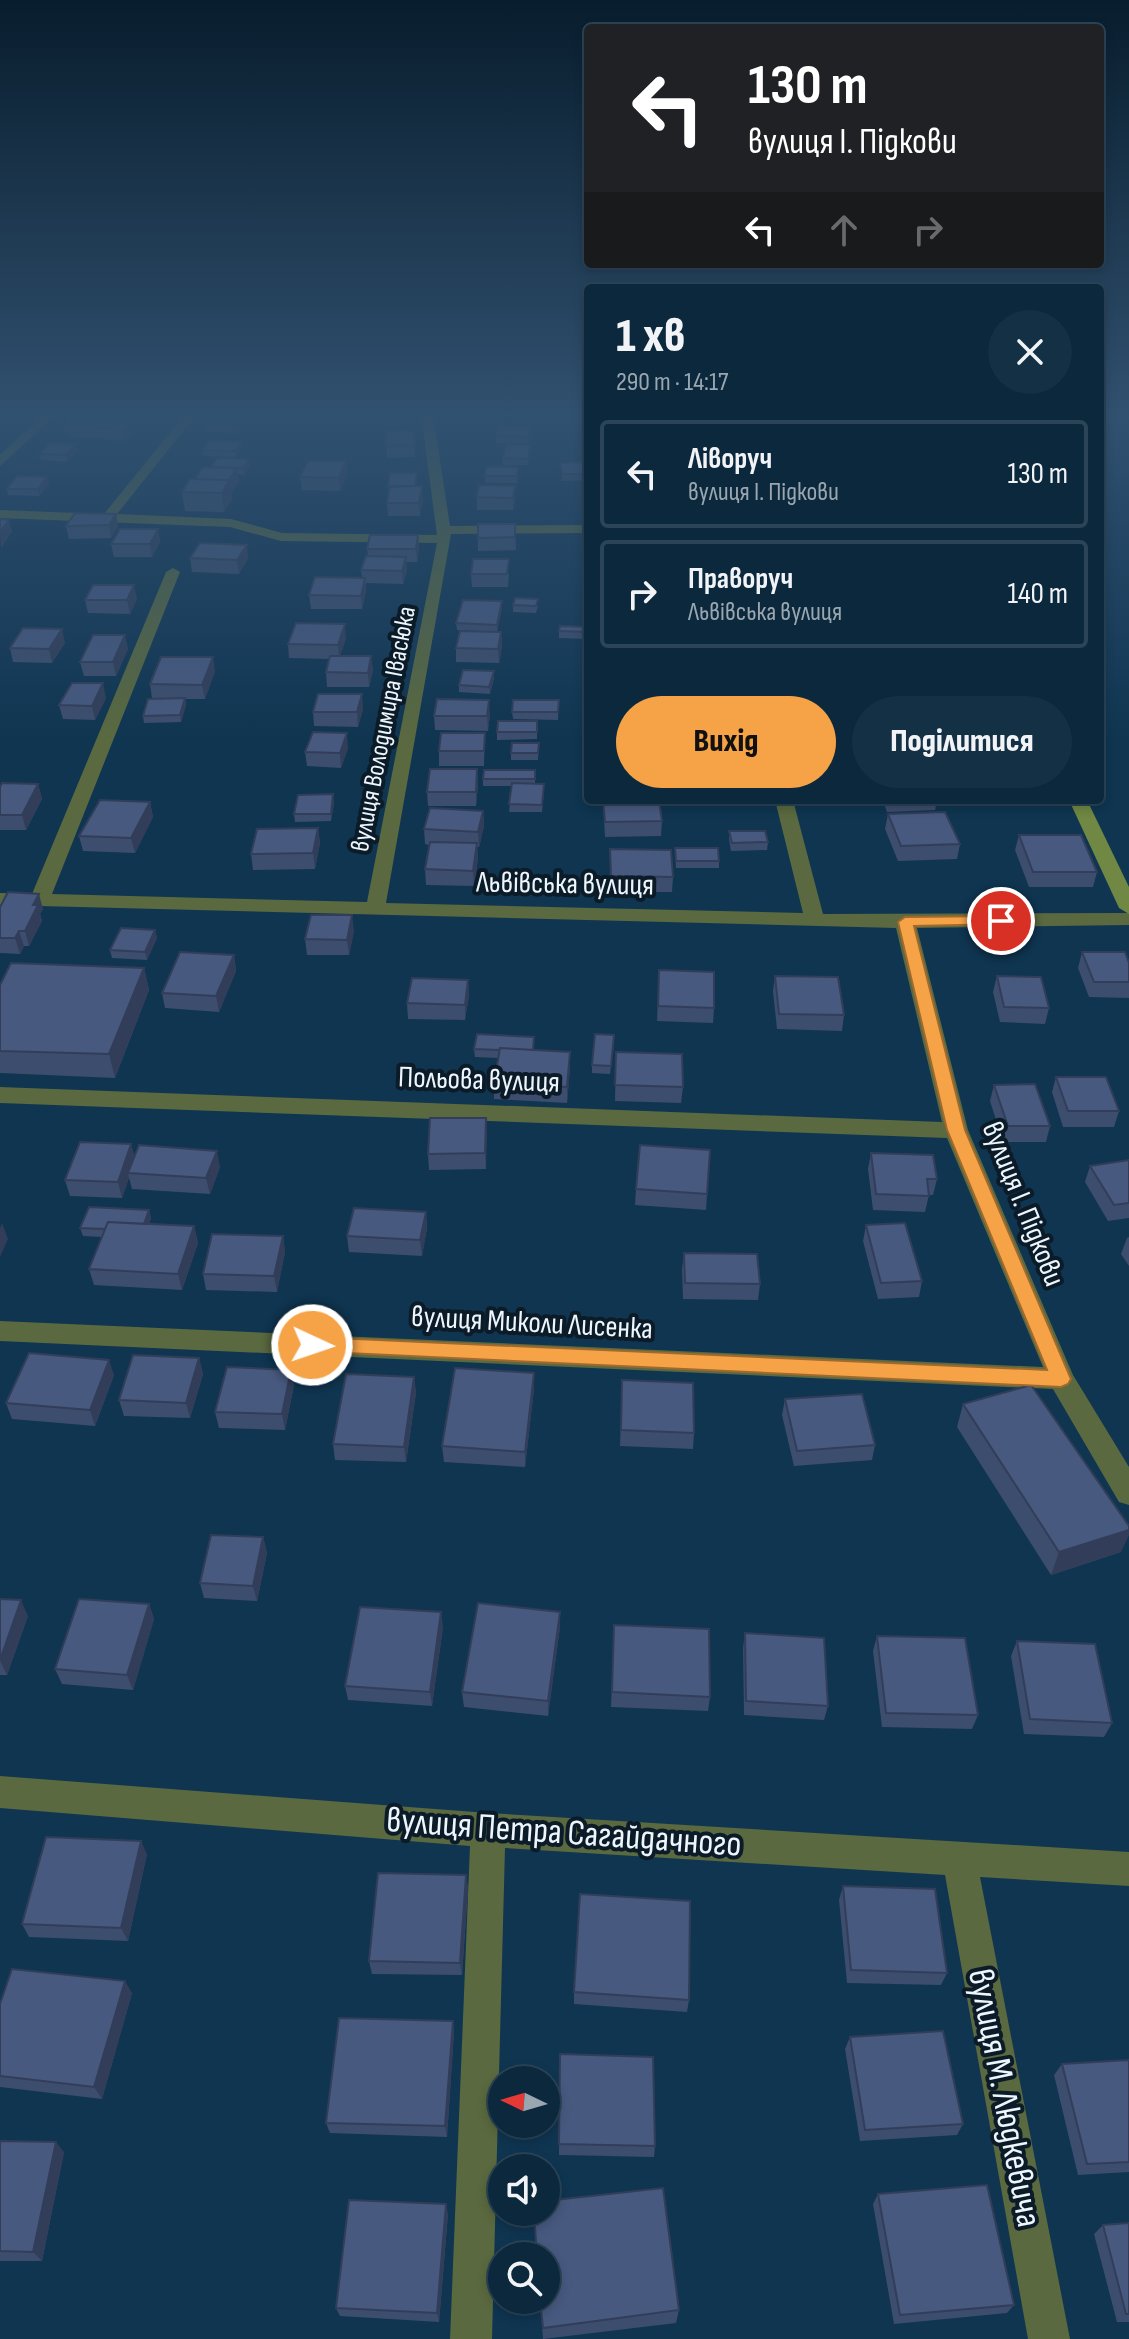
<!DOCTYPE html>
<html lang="uk">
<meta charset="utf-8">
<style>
:root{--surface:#0b283d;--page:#143044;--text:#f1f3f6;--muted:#9aa6b0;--line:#2b4457;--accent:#f6a247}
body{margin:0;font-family:"Sofia Sans Condensed",sans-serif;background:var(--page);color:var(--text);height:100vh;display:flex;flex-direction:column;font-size:30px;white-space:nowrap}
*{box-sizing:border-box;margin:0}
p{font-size:26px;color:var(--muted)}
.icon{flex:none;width:44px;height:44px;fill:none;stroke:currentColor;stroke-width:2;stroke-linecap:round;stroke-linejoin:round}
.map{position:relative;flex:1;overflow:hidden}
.panel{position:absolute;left:584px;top:284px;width:520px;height:520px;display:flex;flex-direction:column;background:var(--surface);border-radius:8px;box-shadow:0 4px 12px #0003,0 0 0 2px var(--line)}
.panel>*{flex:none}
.top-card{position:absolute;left:584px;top:24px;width:520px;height:244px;border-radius:8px;box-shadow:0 4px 12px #0003,0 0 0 2px var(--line);background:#202124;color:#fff;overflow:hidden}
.needle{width:52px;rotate:275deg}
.fabs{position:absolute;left:488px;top:2066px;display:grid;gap:16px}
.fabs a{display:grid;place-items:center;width:72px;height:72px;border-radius:50%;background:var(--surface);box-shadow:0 4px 12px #0003,0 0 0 2px var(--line);font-size:40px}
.pin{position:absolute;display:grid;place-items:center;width:68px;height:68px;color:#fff;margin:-34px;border:4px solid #fff;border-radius:50%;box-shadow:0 2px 8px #0007}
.me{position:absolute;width:88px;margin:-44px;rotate:93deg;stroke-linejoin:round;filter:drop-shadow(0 0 6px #0008)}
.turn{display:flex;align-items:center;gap:28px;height:168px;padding:0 32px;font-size:36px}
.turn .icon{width:104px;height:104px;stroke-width:2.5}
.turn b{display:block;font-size:56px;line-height:68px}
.lanes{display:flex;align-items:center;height:76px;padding:0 32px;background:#0003;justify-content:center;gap:40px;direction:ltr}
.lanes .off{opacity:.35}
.round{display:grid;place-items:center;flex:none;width:84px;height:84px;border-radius:42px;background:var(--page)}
.summary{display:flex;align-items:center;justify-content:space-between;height:136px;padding:0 32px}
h1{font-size:48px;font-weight:800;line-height:60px}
.cta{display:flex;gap:16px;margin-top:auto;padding:16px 32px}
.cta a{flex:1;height:92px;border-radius:48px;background:var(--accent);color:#111;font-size:32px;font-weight:800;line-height:92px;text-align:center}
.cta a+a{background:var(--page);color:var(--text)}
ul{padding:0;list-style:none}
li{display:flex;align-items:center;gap:24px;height:108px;margin:0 16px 12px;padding:0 16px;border:4px solid var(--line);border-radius:8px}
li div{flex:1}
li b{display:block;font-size:30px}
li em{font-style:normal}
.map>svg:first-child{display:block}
</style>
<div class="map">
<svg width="1129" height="2339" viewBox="0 0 1129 2339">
<rect width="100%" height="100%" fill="#0f3551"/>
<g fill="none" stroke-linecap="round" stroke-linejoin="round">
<path fill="#5a693f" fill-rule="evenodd" d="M0 414H7L0 418Z
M44 414H57L0 466V455Z
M185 414H197L117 514 231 519 282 533 437 535 421 414H433L450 526 588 525V533L451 534 386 903 803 913 775 800H793L823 914 1129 913V925L917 928 968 1130 1073 1375 1129 1467V1505L1119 1502 1053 1389 0 1341V1321L1043 1367 947 1138 0 1103V1087L942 1122 896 928 0 905V893L32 894 166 572 173 568 180 572 52 894 367 902 437 543 281 541 230 527 0 518V510L104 514Z
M0 1776 488 1813 1129 1852V1886L980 1877 1070 2339H1028L945 1875 505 1848 492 2339H450L470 1846 0 1808Z"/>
<path fill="#708843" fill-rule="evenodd" d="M1069 800H1087L1129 887V914L1119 908Z"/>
</g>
<path fill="#3d4d6d" d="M73 414H119L113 421H110V423H129L131 435 126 441 66 436 64 424Z
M207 414H256L253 417 243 416 244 424 234 433 203 431 202 419Z
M388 414H414L412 422H388Z
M458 414H486L485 423H458Z
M531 427 532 433 529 443H496V436Z
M413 429 415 457 387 458 386 430Z
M242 441V447L236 457 203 456 202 450Z
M77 450 67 462 40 460 39 454Z
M531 451 528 465H503V458Z
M346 461 347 474 340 491 302 490 300 477Z
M560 463 588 474V480L562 481Z
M250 465 244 475 238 474 239 481 231 493 232 499 224 512 185 511 182 492 195 479Z
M518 467 517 483H485V476Z
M417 473 416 486 423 498 420 516H388L387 503 389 493 388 487Z
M47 477 49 483 39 496 8 495 7 489Z
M515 486V499L513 510H477V497Z
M116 514 118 526 111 538 69 539 66 526Z
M515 524 516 550 478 551V538Z
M158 529 160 542 152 557H114L111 544Z
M419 548 417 562H406L407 570 403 584 366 583V591L362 609H311L309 595 362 578 361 570 368 556 367 549Z
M190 558H248L239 574 192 572Z
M509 573 508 587H472L471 574Z
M137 599 130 614 88 613 85 600Z
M502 601V608L497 632 457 630 456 623Z
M513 605 538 606 536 613 513 612Z
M588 627V639L559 638V631Z
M501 632 502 646 499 663 456 662V648Z
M346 638 340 656 373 670 369 687H327L326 672 330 659 289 658 288 644Z
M65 643 52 663 13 662 10 648Z
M128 649 116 676H84L80 662Z
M215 671 205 699H185L186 705 181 722 144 723 143 716 152 698 150 684Z
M494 671V678L490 694 459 692V685Z
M106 698 95 720 63 719 59 705Z
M559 700 558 720 513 719 512 712Z
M363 709 358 727 314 726 313 712Z
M490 714 488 731 435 730 434 716Z
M537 721V739L497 740V732Z
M485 733 484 766H439V751Z
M539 743 538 760H511V753Z
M348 748 341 768 307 766 305 752Z
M477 769 478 784 476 806H428L427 792Z
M535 770V784L544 791 542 812H509L512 786H483V779Z
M38 784 42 799 26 830H0V787Z
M603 800 662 821 661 836 605 837Z
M883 800H937L935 810 887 812Z
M1010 800H1056V802L1012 803Z
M150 802 153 817 135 853 83 851 79 836Z
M334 802 331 821 295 822 294 814Z
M483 811 484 826 479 847H477L478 858 474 886 426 885 425 869 429 845 425 844 424 829Z
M888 814 960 844 957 859 898 861 885 829Z
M318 828 320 843 315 869 253 870 251 854Z
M729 831 768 842 767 850 731 851 729 839Z
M1019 835 1097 872 1093 887H1029L1015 850Z
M675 848 719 861V868H676Z
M610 849 673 877 672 892H611Z
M0 907 43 909 40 914 42 921 29 946H24L20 954 0 953Z
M155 930 157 938 147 960 112 958 110 950Z
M354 931 349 955H307L305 939Z
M1082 952 1129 963V998L1089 997 1078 968Z
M234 955 236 971 219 1012 165 1008 162 993Z
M144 968 149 990 115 1078 0 1073V985Z
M659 970 714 1008 713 1023 657 1021Z
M775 976 844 1015 842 1031 777 1029 773 991Z
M997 976 1049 1008 1045 1024 1000 1022 993 992Z
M468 980 469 995 465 1020 408 1019 407 1003Z
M534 1037V1050L570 1068 567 1103 494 1099V1083L498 1058 475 1057 474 1049Z
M614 1043 610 1074 592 1073V1065Z
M616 1052 683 1087 681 1103 615 1101Z
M1056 1077 1119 1111 1114 1127H1063L1052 1092Z
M994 1085 1050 1126 1046 1142H1003L990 1101Z
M486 1118V1169L429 1170 428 1154Z
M710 1150 706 1210 635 1205 636 1189Z
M871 1153 937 1179 933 1195H929L925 1212 873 1210 868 1169Z
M135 1157 220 1167 210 1194 132 1189 129 1178 122 1198 70 1196 65 1180Z
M1129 1160V1218L1108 1221 1085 1182 1090 1166Z
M149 1210 151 1218 149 1224 194 1226 198 1243 182 1290 94 1285 89 1269 102 1237 83 1236 80 1228Z
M426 1212 427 1228 422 1256 349 1252 347 1236Z
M866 1225 922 1281 919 1297 878 1299 863 1241Z
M283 1236 285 1252 277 1292 206 1290 203 1274Z
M1129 1237V1266L1121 1254 1127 1238Z
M684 1253 760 1284 758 1300 683 1299 682 1269Z
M199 1358 203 1374 190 1418 124 1416 119 1400Z
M534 1373V1389L525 1467 444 1462 442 1446Z
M114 1375 95 1426 12 1419 6 1403Z
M414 1377 416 1393 406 1462 335 1460 333 1444Z
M622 1380 694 1433 693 1449 620 1446Z
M294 1385 285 1430 219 1428 215 1412Z
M785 1399 875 1445 872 1460 794 1466 782 1415Z
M963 1404 1121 1552 1051 1575 957 1427Z
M263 1537 267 1553 257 1601 204 1598 200 1583Z
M0 1599 28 1616 7 1675H0Z
M149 1604 154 1619 133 1690 62 1684 55 1669Z
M560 1612V1627L548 1716 464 1707 462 1692Z
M614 1625 710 1697 708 1711 611 1707Z
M443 1627 432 1706 348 1700 345 1686Z
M745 1633 828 1706 824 1720 744 1715 743 1648Z
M877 1636 978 1715 972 1729 882 1727 873 1651Z
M1017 1641 1112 1723 1104 1737 1024 1734 1011 1656Z
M147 1854 128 1941 29 1937 22 1924Z
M466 1875 468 1888 462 1975 372 1974 369 1961Z
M843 1886 947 1973 941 1985 847 1983 839 1900Z
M574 1992 689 2000 687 2012 574 2004Z
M132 1993 102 2099 0 2087V2004Z
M453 2021 454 2032 447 2137 330 2133 326 2123Z
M850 2037 963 2124 957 2135 860 2141 845 2049Z
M560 2054 655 2146 654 2157 559 2155Z
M1129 2060V2172L1078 2175 1054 2075 1062 2064Z
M0 2141 64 2152 42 2261H0Z
M878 2194 1014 2305 1007 2313 894 2324 873 2204Z
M448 2214 439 2322 340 2316 336 2308Z
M1129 2223V2322H1117L1094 2234 1103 2225Z
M540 2300 679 2310 676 2323 543 2339Z"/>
<path fill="#323e59" d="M105 414H108L110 423 98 422Z
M113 414H119L113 421 112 415Z
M240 414H243L244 424 234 433 233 421Z
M129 423 131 435 126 441 124 429Z
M242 441V447L236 457 235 451Z
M76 444 77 450 67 462 66 455Z
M249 459 250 465 244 475 243 468Z
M346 461 347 474 340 491 339 478Z
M237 468 239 481 231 493 232 499 224 512 222 493Z
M47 477 49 483 39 496 38 489Z
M422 486 423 498 420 516 419 503Z
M515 486V499L513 510V498Z
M116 514 118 526 111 538 109 525Z
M9 520 12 532 1 548 0 532Z
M158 529 160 542 152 557 150 544Z
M418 535 419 548 417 562 416 549Z
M247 545 248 558 239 574 237 560Z
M406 557 407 570 403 584 402 571Z
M365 578 366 591 362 609 361 596Z
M134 585 137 599 130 614 127 600Z
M502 601V608L497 632V625Z
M345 624 346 638 339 659 338 645Z
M62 629 65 643 52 663 49 649Z
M501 632 502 646 499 663 498 649Z
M125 635 128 649 116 676 113 662Z
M371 656 373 670 369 687 368 673Z
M213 657 215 671 205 699 202 685Z
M494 671V678L490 694 489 687Z
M103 683 106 698 95 720 92 706Z
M362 694 363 709 358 727 357 712Z
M185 698 186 705 181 722 180 715Z
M489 700 490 714 488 731 487 716Z
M347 733 348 748 341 768 340 753Z
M477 769 478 784 476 806V792Z
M38 784 42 799 26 830 22 815Z
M333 794 334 802 331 821V814Z
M150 802 153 817 135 853 131 838Z
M483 811 484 826 479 847 478 832Z
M318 828 320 843 315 869 313 853Z
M477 843 478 858 474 886 473 871Z
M39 894 43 909 40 914 42 921 29 946 25 931 33 905Z
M352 915 354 931 349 955 347 940Z
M155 930 157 938 147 960 145 952Z
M19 931 24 946 20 954 15 938Z
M234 955 236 971 219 1012 216 996Z
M144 968 149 990 115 1078 109 1054Z
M468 980 469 995 465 1020V1005Z
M570 1052V1068L567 1103V1087Z
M486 1118 487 1134 486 1169 485 1153Z
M131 1144 136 1160 128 1173 129 1178 122 1198 118 1182Z
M217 1151 220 1167 210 1194 206 1178Z
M149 1210 151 1218 143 1239 141 1231Z
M426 1212 427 1228 422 1256 420 1240Z
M2 1223 8 1239 0 1257V1228Z
M194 1226 198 1243 182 1290 178 1274Z
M283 1236 285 1252 277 1292 274 1276Z
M199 1358 203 1374 190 1418 186 1403Z
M109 1360 114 1375 95 1426 90 1410Z
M291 1370 294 1385 285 1430 282 1414Z
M534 1373V1389L525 1467V1452Z
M414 1377 416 1393 406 1462 404 1447Z
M1129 1530V1535L1121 1552 1051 1575 1059 1552Z
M263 1537 267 1553 257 1601 253 1586Z
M21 1600 28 1616 7 1675 0 1661Z
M149 1604 154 1619 133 1690 127 1675Z
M441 1612 443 1627 432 1706 430 1692Z
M560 1612V1627L548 1716V1701Z
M141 1841 147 1854 128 1941 121 1928Z
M466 1875 468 1888 462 1975 460 1963Z
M125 1981 132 1993 102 2099 94 2087Z
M453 2021 454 2032 447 2137 445 2126Z
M56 2142 64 2152 42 2261 33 2252Z
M446 2204 448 2214 439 2322 437 2313Z"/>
<path fill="#47597f" stroke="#323e59" stroke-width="2" d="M73 414H105L98 422 129 423 124 429 64 424Z
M207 414H240L233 421 202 419Z
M388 414H412V416H387Z
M458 414H485V417H458Z
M499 426 531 427 529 437 496 436Z
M413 429 415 444 386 446V430Z
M209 440 242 441 235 451 202 450Z
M50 443 76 444 66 455 39 454Z
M506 445H531L528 459 503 458Z
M217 458 249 459 243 468 211 467Z
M308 461H346L339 478 300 477Z
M586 462 588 474H562L560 463Z
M203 467 237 468 229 480 195 479Z
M486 467H518L517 476H485Z
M390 473H417L415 486 388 487Z
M17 476 47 477 38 489H7Z
M190 479 229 480 222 493 182 492Z
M479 485 515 486 513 498 477 497Z
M390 486H422L419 503H387Z
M75 513 116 514 109 525 66 526Z
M0 519 9 520 0 532Z
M478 524H515V537L478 538Z
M120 529H158L150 544H111Z
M370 535H418L416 549H367Z
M200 543 247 545 237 560 190 558Z
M366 556 406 557 402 571 361 570Z
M473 559H509L507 574H471Z
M315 577 365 578 361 596 309 595Z
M93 585H134L127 600H85Z
M515 598 538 599 536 606 513 605Z
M463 600 502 601 497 625 456 623Z
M296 623 345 624 338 645 288 644Z
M560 626 588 627V632L559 631Z
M23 628 62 629 49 649 10 648Z
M460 631 501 632 498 649 456 648Z
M93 635H125L113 662H80Z
M330 656H371L368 673 326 672Z
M161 657H213L202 685 150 684Z
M463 670 494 671 489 687 459 685Z
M72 683H103L92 706 59 705Z
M318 694H362L357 712H313Z
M185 698 180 715 143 716 148 699Z
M437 699 489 700 487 716H434Z
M513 700H559L558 712H512Z
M498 721H537V732H497Z
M313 732 347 733 340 753 305 752Z
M441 733H485L484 751H439Z
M512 743H539L538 753H511Z
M430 769H477L476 792H427Z
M484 770H535V779H483Z
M2 783 38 784 22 815H0V787Z
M512 783 544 784 542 805 509 804Z
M333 794 331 814H294L298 795Z
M100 800 150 802 131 838 79 836Z
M603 800H659L662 821 605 822Z
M430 808 483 811 478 832 424 829Z
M945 812 960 844 901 846 888 814Z
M318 828 313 853 251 854 257 829Z
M729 831H765L768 842 732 843Z
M1019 835H1081L1097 872H1033Z
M430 842 477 843 473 871 425 869Z
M675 848H718L719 861H676Z
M610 849 671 850 673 877 611 876Z
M8 892 39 894 33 905H38L25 931H19L15 938H0V907Z
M311 915H352L347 940 305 939Z
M121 928 155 930 145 952 110 950Z
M180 952 234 955 216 996 162 993Z
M1082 952H1125L1129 963V982H1094Z
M11 963 144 968 109 1054 0 1051V985Z
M659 970 714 972V1008L658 1006Z
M775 976 838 977 844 1015 779 1014Z
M997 976 1041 977 1049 1008 1004 1007Z
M412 978 468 980 465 1005 407 1003Z
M477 1034 534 1037 533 1050 500 1048 499 1050 474 1049Z
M595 1034 614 1035 611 1066 592 1065Z
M500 1048 570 1052 567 1087 494 1083Z
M616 1052 682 1054 683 1087 615 1085Z
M1056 1077H1106L1119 1111H1068Z
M1035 1084 1050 1126H1008L994 1085Z
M430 1118H486L485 1153 428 1154Z
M80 1142 131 1144 118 1182 65 1180Z
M139 1145 217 1151 206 1178 128 1173Z
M640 1145 710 1150 707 1194 636 1189Z
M871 1153 933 1155 937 1179H927L929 1196 876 1194Z
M1129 1160V1203L1114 1205 1090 1166Z
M89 1207 149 1210 144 1224 108 1222 105 1229 80 1228Z
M354 1208 426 1212 420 1240 347 1236Z
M108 1222 194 1226 178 1274 89 1269Z
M905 1223 922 1281 881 1283 866 1225Z
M212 1234 283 1236 274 1276 203 1274Z
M684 1253 757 1254 760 1284 685 1283Z
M29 1353 109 1360 90 1410 6 1403Z
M133 1355 199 1358 186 1403 119 1400Z
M227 1367 291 1370 282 1414 215 1412Z
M455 1368 534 1373 525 1452 442 1446Z
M346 1374 414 1377 404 1447 333 1444Z
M622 1380 693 1383 694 1433 621 1430Z
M1031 1385 1129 1526V1530L1059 1552 963 1404Z
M862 1394 875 1445 797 1451 785 1399Z
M211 1535 263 1537 253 1586 200 1583Z
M0 1599 21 1600 0 1660Z
M79 1599 149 1604 127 1675 55 1669Z
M478 1603 560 1612 548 1701 462 1692Z
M360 1607 441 1612 430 1692 345 1686Z
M614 1625 709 1629 710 1697 612 1692Z
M745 1633 824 1638 828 1706 746 1701Z
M877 1636 965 1638 978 1715 886 1713Z
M1017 1641 1095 1644 1112 1723 1030 1719Z
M46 1837 141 1841 121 1928 22 1924Z
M378 1873 466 1875 460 1963 369 1961Z
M843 1886 935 1889 947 1973 851 1970Z
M580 1894 690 1901 689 2000 574 1992Z
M12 1969 125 1981 94 2087 0 2076V2004Z
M339 2018 453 2021 445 2126 326 2123Z
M943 2031 963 2124 865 2130 850 2037Z
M560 2054 653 2057 655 2146 559 2144Z
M1129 2060V2162L1087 2164 1062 2064Z
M0 2141 56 2142 33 2252 0 2251Z
M987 2185 1014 2305 900 2315 878 2194Z
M663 2188 679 2310 543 2328 540 2300H546V2256H537L534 2212H546V2201Z
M349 2200 446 2204 437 2313 336 2308Z
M1129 2223V2314H1126L1103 2225Z"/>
<linearGradient id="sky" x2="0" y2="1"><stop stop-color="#081d2d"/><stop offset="0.56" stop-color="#315170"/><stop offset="1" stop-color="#315170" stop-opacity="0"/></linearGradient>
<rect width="1129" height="741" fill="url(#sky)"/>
<path fill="#f6a247" stroke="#a0692e" stroke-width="2" d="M1001 916 1009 921 1007 924 914 926 965 1130 1071 1379 1068 1384 1061 1387 305 1351 302 1345 305 1339 312 1337 1047 1370 947 1130 898 922 905 917Z"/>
<g text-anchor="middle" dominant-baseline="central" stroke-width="8" stroke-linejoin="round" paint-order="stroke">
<g font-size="26" fill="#eef6fd" stroke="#0c1b28">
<text transform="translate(384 729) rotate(-79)">вулиця Володимира Івасюка</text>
</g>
<g font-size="30" fill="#eef6fd" stroke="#0c1b28">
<text transform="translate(565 884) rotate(1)">Львівська вулиця</text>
<text transform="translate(479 1080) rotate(2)">Польова вулиця</text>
<text transform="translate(1023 1204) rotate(68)">вулиця І. Підкови</text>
<text transform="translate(532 1323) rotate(3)">вулиця Миколи Лисенка</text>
</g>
<g font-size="36" fill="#eef6fd" stroke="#0c1b28">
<text transform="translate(564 1833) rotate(4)">вулиця Петра Сагайдачного</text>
<text transform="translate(1004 2098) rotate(79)">вулиця М. Людкевича</text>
</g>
</g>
</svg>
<div class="fabs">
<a><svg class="needle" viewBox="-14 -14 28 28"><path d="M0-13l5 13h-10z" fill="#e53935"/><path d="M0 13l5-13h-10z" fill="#9aa6b0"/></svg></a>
<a><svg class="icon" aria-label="sound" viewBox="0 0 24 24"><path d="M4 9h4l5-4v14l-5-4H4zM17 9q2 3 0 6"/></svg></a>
<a><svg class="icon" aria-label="search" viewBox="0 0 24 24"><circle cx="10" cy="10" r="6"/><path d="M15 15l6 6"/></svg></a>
</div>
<div class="pin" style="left:1001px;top:921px;background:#d93025"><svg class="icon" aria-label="arrive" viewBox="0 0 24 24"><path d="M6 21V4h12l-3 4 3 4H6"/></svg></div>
<svg class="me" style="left:312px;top:1345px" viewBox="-20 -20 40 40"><circle r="17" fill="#f6a247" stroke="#fff" stroke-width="3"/><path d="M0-11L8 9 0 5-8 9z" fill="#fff"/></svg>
<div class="top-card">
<div class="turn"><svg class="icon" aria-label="left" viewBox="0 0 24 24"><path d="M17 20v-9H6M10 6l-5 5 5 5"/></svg><div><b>130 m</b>вулиця І. Підкови</div></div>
<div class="lanes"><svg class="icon" aria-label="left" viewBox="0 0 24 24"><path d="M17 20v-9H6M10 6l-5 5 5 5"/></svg><svg class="icon off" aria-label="ahead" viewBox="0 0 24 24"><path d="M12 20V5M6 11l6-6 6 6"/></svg><svg class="icon off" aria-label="right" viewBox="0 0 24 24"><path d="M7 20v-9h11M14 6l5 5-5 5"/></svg></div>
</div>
<section class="panel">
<div class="summary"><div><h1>1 хв</h1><p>290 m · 14:17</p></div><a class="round"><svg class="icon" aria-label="close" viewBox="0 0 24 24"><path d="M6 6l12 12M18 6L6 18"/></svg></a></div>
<ul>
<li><svg class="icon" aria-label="left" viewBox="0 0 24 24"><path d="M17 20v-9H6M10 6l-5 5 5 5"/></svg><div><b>Ліворуч</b><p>вулиця І. Підкови</p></div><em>130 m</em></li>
<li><svg class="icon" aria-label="right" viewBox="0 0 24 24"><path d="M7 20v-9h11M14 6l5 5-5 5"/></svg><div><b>Праворуч</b><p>Львівська вулиця</p></div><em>140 m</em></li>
</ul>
<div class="cta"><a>Вихід</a><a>Поділитися</a></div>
</section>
</div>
